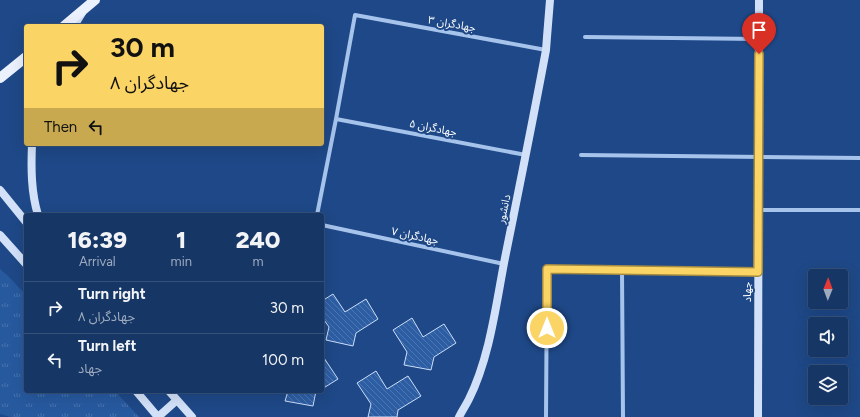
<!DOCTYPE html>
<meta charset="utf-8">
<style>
:root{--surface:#163665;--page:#1f3e6b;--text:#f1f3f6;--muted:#9eabbf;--line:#355079}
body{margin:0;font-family:Figtree,"Noto Sans Arabic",sans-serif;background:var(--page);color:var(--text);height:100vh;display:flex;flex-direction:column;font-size:15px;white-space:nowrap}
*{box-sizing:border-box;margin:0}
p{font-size:13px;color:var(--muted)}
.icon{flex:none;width:22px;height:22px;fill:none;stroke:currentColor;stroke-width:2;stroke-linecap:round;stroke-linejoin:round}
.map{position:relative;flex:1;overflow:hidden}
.panel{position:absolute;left:24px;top:213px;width:300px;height:180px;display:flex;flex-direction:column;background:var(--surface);border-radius:4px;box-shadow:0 4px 16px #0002,0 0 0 1px var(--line)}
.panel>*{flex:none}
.guide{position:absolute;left:24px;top:24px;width:300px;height:122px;border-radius:4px;box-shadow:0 4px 16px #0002,0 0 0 1px var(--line);background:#fad465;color:#111;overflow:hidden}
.needle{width:26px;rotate:1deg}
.buttons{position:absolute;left:808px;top:269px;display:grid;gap:8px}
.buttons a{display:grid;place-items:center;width:40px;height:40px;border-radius:4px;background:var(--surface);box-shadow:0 4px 16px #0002,0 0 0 1px var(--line);font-size:20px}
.pin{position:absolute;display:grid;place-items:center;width:34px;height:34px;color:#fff;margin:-41px -17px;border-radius:50% 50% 50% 0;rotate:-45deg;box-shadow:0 0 4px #0007}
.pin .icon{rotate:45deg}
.me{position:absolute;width:44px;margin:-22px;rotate:0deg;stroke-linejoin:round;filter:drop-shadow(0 0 3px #0008)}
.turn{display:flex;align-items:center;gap:14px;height:84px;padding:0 20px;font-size:18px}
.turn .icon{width:52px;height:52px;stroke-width:2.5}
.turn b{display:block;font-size:28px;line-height:34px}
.then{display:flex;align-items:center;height:38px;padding:0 20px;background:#0003;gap:8px;font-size:15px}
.eta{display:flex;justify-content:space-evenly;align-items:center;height:68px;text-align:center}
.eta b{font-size:24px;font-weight:800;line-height:28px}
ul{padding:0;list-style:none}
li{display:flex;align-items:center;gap:12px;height:52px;padding:0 20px;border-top:1px solid var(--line)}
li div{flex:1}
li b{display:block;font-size:15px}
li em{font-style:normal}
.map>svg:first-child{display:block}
</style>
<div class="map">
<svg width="860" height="417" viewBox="0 0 860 417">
<defs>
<pattern id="park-tufts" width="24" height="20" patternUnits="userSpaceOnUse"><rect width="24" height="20" fill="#27599f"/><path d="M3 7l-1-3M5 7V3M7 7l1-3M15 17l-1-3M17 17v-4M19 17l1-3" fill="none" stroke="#4772ad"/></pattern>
<pattern id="building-back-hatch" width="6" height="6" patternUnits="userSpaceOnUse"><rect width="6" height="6" fill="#2d5ea4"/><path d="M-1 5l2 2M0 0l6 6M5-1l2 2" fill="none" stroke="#4c76b2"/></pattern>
</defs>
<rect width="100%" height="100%" fill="#1e4887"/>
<path fill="url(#park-tufts)" d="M0 269 8 276 26 295V391H115L139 417H10L0 414Z"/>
<path fill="url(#building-back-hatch)" stroke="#cbdef8" d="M333 294 345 312 366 299 378 319 356 333 353 346 326 340 329 327 322 317V301Z
M412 318 423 337 444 324 456 343 434 357 431 370 404 365 407 352 393 330Z
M322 355 338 379 322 389Z
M376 371 387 389 408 376 421 396 398 410 397 417H368L371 404 357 383Z
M288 391H316L313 406 285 401Z"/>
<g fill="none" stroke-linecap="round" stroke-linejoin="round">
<path stroke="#a6c3eb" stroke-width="4" d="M585 37 759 39
M336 119 526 155
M581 155 860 158
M759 210H860
M317 215 336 119 355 15 546 50
M322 225 504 264
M622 270 623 417
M546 417 547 269 758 272"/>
<path stroke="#d2e1f8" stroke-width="8" d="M74 26 82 13
M32 144C31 168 31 192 38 215
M0 190 26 222
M0 235 26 264
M136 391 158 417
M169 391 192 417
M158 417 177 400
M459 417C462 411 466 405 469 399 490 357 496 304 505 258 519 189 533 120 546 50L547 37 550 0
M758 417 759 0"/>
<path stroke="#ebf2fe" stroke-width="10" d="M64 26 95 0
M0 78 26 57"/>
</g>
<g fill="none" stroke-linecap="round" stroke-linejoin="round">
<defs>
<path id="route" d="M547 328V269L758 272 759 54"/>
</defs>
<use href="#route" stroke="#a28a42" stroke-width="10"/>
<use href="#route" stroke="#fad465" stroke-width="7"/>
</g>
<g text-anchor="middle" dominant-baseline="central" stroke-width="4" stroke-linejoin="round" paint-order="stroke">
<g font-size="11" fill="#fff" stroke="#1e4887">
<text transform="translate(452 24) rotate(10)">جهادگران ۳</text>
<text transform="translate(433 128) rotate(11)">جهادگران ۵</text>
<text transform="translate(504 209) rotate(-78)">دانشور</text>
<text transform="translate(415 236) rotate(12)">جهادگران ۷</text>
<text transform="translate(747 292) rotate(-90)">جهاد</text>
</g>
</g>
</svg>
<div class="buttons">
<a><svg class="needle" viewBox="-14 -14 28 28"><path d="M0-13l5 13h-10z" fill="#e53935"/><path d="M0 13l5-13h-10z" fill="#9eabbf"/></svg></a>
<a><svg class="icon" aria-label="sound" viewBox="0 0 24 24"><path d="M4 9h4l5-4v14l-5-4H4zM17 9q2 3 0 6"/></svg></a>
<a><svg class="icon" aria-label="layers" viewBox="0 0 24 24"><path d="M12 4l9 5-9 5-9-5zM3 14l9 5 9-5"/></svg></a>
</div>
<div class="pin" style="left:759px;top:54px;background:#d93025"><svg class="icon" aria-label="arrive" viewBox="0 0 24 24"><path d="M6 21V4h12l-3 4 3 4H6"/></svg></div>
<svg class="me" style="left:547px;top:328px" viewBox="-20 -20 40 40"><circle r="17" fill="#fad465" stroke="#fff" stroke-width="3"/><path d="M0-11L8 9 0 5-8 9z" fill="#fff"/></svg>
<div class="guide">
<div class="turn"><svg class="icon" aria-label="right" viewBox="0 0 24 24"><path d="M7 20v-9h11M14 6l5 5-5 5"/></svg><div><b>30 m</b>جهادگران ۸</div></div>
<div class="then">Then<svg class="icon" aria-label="left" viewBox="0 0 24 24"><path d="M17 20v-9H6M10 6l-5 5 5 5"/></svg></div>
</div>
<section class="panel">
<div class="eta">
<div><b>16:39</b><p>Arrival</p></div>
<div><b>1</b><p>min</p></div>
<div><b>240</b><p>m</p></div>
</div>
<ul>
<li><svg class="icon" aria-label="right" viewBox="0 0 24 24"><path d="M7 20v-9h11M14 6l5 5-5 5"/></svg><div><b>Turn right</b><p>جهادگران ۸</p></div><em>30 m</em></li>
<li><svg class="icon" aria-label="left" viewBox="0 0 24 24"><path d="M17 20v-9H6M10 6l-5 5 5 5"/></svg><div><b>Turn left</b><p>جهاد</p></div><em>100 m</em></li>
</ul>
</section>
</div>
